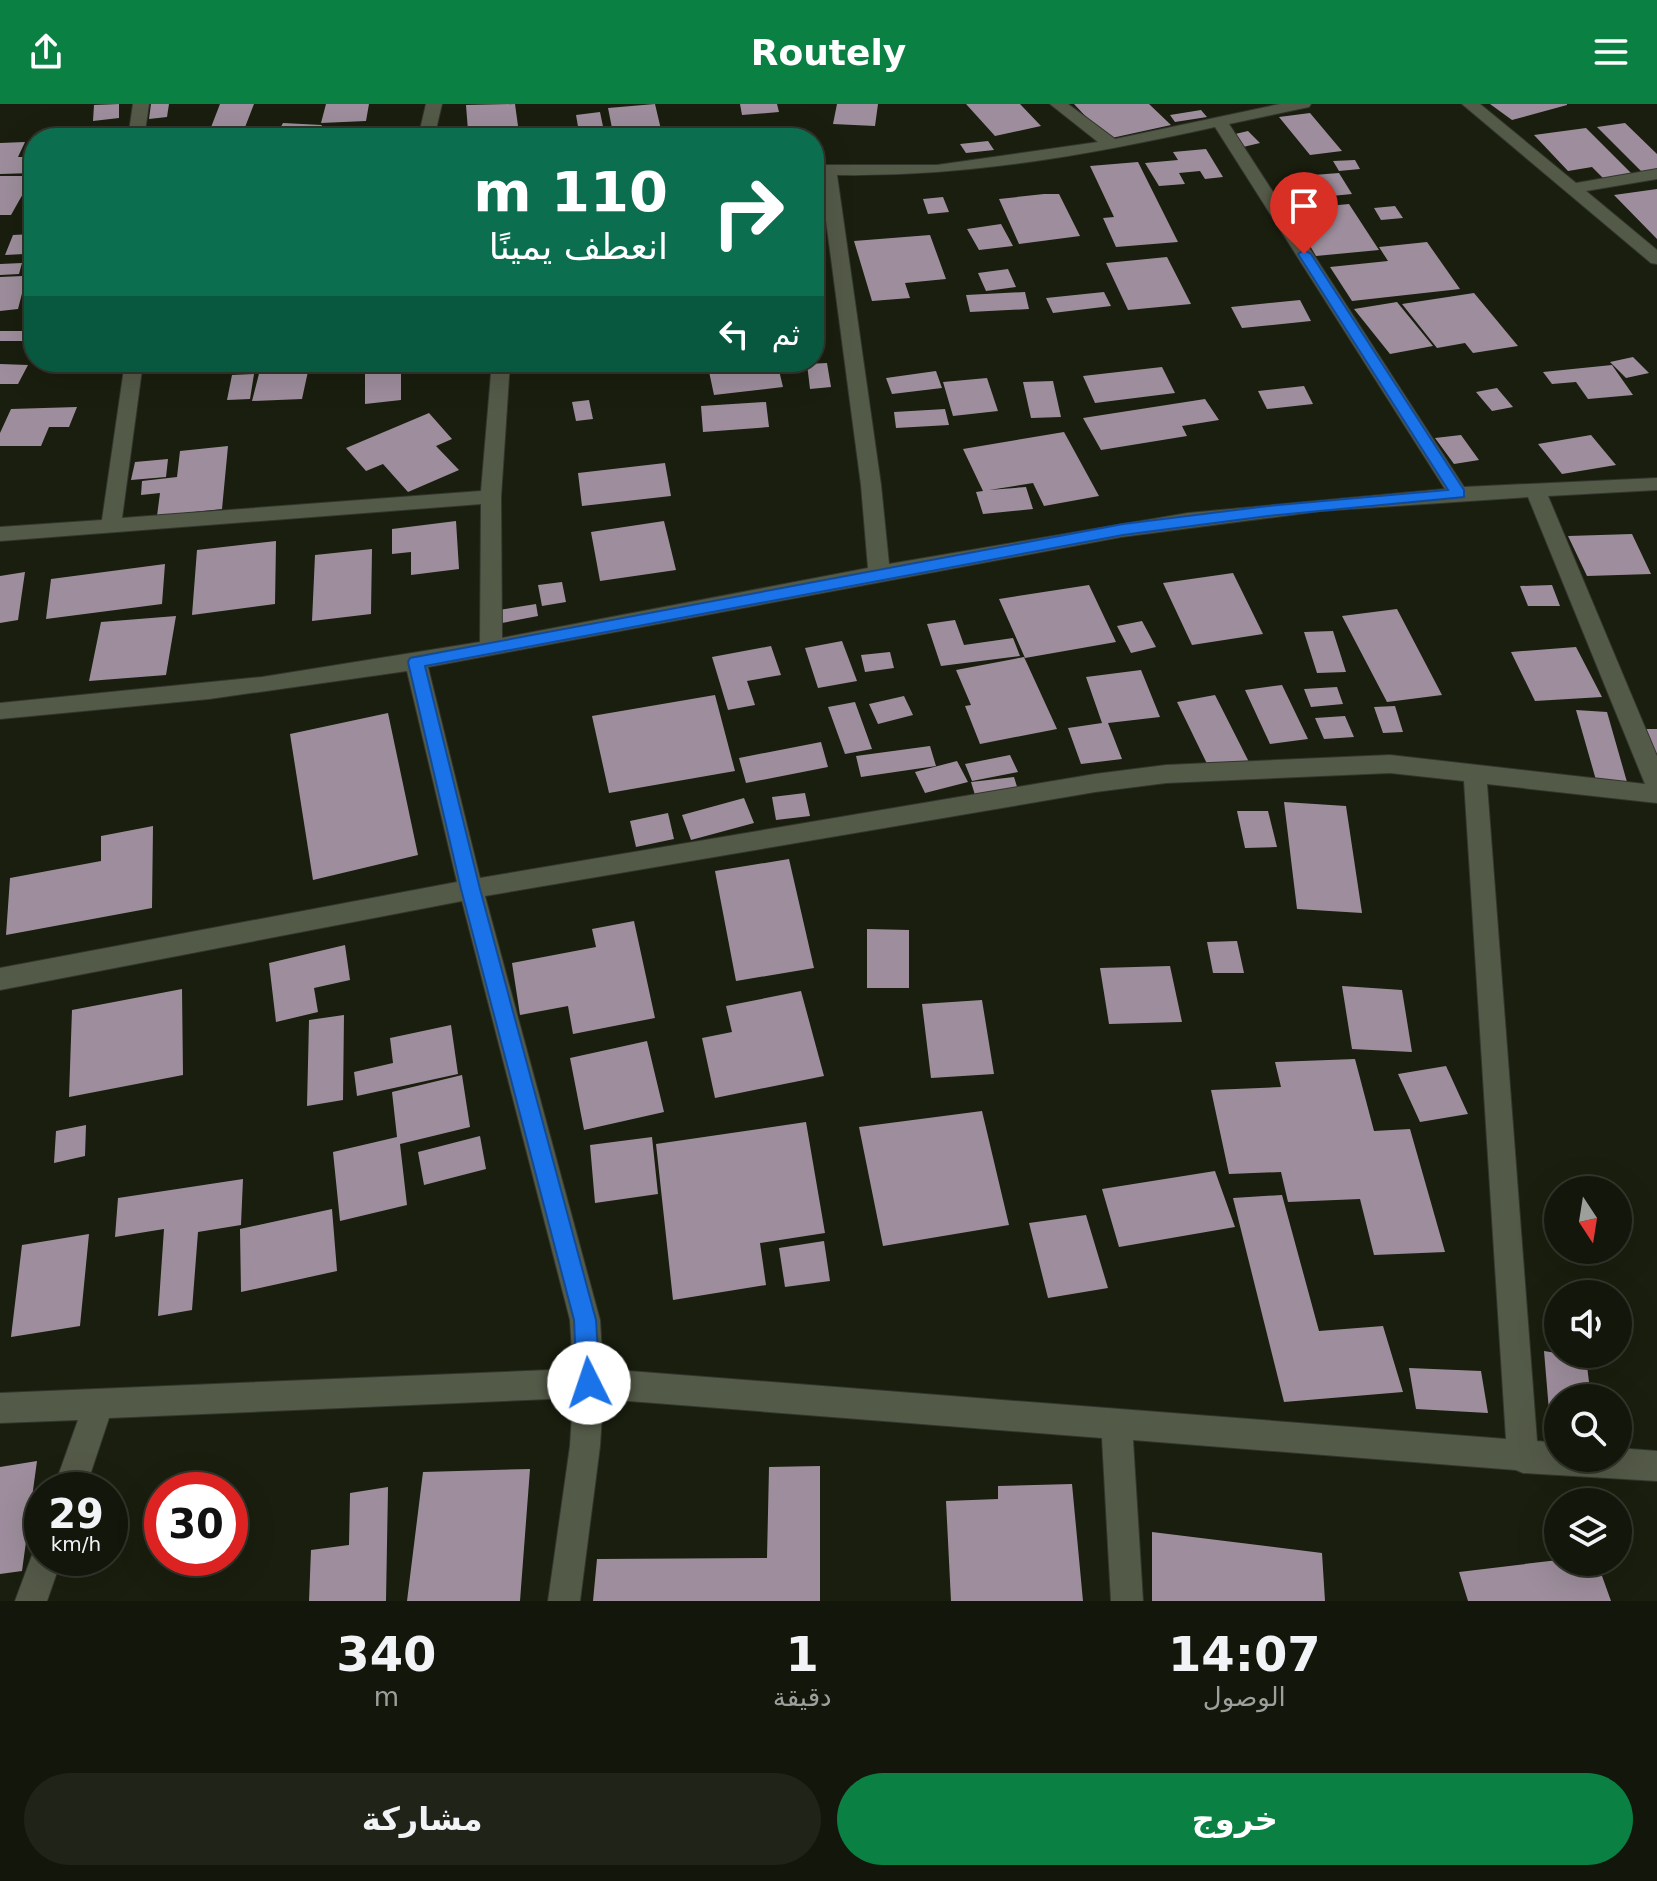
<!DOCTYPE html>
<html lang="ar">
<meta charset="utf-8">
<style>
:root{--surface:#13160a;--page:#202318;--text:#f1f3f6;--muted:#9d9f9c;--line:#32352b;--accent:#0b8043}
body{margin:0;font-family:"DejaVu Sans","Noto Naskh Arabic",sans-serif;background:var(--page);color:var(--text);direction:rtl;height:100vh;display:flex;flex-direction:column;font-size:30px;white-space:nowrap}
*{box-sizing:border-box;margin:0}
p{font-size:26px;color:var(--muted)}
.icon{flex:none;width:44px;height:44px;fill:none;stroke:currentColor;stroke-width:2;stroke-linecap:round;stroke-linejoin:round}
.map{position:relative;height:1497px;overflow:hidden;direction:ltr}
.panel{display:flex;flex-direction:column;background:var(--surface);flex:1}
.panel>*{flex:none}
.guide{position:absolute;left:24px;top:24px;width:800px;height:244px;border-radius:32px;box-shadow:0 8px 32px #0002,0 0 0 2px var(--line);direction:rtl;background:#0b6e4f;color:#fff;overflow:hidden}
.needle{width:52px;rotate:168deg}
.tools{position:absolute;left:1544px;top:1072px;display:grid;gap:16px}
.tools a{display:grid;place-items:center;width:88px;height:88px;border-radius:50%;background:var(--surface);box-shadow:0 8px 32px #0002,0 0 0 2px var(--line);font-size:40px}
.speed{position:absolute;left:24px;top:1368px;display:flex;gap:16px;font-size:40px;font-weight:700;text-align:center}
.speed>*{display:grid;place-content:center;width:104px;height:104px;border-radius:50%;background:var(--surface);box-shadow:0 8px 32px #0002,0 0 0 2px var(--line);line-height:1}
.speed small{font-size:20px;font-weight:400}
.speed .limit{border:12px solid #d22;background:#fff;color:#111}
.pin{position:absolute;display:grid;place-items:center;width:68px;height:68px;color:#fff;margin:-82px -34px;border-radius:50% 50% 50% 0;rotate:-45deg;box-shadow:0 0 8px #0007}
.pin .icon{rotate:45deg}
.me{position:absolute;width:88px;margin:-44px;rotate:356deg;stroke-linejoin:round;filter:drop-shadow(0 0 6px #0008)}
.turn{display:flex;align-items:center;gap:28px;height:168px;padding:0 24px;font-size:36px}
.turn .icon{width:104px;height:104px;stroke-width:2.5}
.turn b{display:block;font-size:56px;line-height:68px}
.then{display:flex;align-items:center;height:76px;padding:0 24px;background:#0003;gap:16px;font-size:30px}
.eta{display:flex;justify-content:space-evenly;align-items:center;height:136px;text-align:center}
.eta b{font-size:48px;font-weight:700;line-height:56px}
.primary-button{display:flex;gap:16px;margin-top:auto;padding:16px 24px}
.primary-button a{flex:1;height:92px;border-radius:48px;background:var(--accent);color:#fff;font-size:32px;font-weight:700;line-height:92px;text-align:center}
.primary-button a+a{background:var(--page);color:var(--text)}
header{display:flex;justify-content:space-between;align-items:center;height:104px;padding:0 24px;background:var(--accent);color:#fff;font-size:36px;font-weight:700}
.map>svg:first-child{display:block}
</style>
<header><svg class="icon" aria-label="menu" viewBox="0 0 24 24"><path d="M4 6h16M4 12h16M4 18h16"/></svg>Routely<svg class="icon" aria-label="share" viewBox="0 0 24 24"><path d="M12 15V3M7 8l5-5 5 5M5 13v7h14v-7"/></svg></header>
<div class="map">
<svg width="1657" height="1497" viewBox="0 0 1657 1497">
<rect width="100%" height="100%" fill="#191e0e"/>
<path fill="#9e8e9d" d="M119 0V14L93 17 94 1Z
M151 0H169L167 13 149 15Z
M220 0H254L242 31H208Z
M326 0H369L366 17 321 19Z
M515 0 518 22 481 26H539L537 34H474L476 26 468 27 466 1Z
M655 0 663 34H614L608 4Z
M740 0H777L779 8 742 11Z
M837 0H878L875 22 833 20Z
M966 0H1020L1041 22 995 32Z
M1074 0H1149L1171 21 1107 35Z
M1490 0H1567V1L1512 16Z
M1201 6 1207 13 1175 18 1170 11Z
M600 8 605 32 580 34 576 11Z
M1310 9 1342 47 1310 51 1279 13Z
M283 19 322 21 316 32 277 30Z
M1625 19 1657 50V66L1642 68 1597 23Z
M1586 24 1632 70 1603 74 1592 63 1568 67 1534 31Z
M202 25 199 34H159L162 26Z
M1248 27 1260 39 1243 43 1231 31Z
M988 37 994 46 966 49 960 40Z
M25 38 18 53H34V69L0 70V39Z
M1206 45 1223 73 1205 75 1200 67 1179 69 1185 80 1159 82 1145 59 1178 56 1173 48Z
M1355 56 1360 65 1339 67 1333 57Z
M1138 58 1178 138 1116 143 1103 114 1114 113 1090 62Z
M1339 69 1352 90 1300 95 1288 73Z
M0 72H33L11 111H0Z
M1657 85V135L1614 91Z
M1044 90H1059L1080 132 1019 140 999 95Z
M943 93 949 108 928 110 923 95Z
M1349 100 1379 146 1316 152 1297 120 1317 119 1307 104Z
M1395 102 1403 114 1381 116 1374 104Z
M1001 120 1013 142 979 146 967 125Z
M32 130 24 150 5 151 13 131Z
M930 131 946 175 905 179 910 194 872 197 854 137Z
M1427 138 1460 185 1352 197 1330 163 1388 157 1379 143Z
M1167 153 1191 200 1128 206 1106 159Z
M34 155V169L27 170 18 205 0 207V173L23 172 24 157Z
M22 159 19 170 0 171V160Z
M1008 165 1016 183 986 187 978 169Z
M814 171H817L825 203 814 204Z
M1025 188 1029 205 970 208 966 191Z
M1104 188 1111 202 1053 209 1046 194Z
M1474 189 1518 242 1473 249 1465 239 1437 244 1402 200Z
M1300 196 1311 217 1242 224 1231 203Z
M1397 198 1433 242 1390 250 1354 205Z
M0 227H34V237H0Z
M1633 253 1649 269 1626 274 1610 258Z
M262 258H310L302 295 252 297Z
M365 258H401V296L365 300Z
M435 258H472L473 261 437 267Z
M707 258H777L783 283 714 291Z
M827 259 831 283 810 285 807 260Z
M0 260 28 261 18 280H0Z
M1612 261 1633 291 1588 295 1576 278 1552 280 1543 268Z
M1162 263 1175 289 1095 299 1083 272Z
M936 267 942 284 892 290 886 274Z
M254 270 250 295 227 296 232 271Z
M987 274 998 307 953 312 943 278Z
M1053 277 1061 313 1031 314 1023 278Z
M1304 282 1313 300 1267 305 1258 287Z
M1497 284 1513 303 1492 307 1476 288Z
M1205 295 1219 316 1182 322 1187 332 1101 346 1083 314Z
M589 296 593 315 576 317 572 298Z
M766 298 769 323 703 328 701 302Z
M77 303 69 323H49L41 342H0V329L11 305Z
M945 305 949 321 896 324 894 308Z
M429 309 452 335 436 342 459 366 408 388 383 360 366 367 346 344Z
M1064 328 1099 392 1044 402 1033 379 989 386 1026 383 1033 405 983 410 976 388 983 387 963 345Z
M1461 331 1479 356 1454 360 1435 334Z
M1591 331 1616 361 1562 370 1538 340Z
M228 342 222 405 157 412 160 389 141 391 142 377 177 373 180 347Z
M168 355 166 373 131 376 135 358Z
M665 359 671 392 582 402 578 369Z
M456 417 459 465 411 471V448L392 450V425Z
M664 417 676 466 600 477 591 428Z
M1632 430 1651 470 1587 472 1568 432Z
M276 437 275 500 192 511 197 446Z
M372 445 371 510 312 517 315 451Z
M165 460 162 500 46 515 51 475Z
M25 468 18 516 0 519V472Z
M1233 469 1263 530 1192 541 1163 479Z
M562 478 566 498 542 502 538 481Z
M1089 481 1116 538 1025 554 999 495Z
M1552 481 1560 502H1528L1520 482Z
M536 500 538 512 502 519 499 506Z
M1397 505 1442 591 1387 598 1342 512Z
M176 512 166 571 89 577 101 518Z
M955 516 964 541 1013 534 1020 552 941 562 927 520Z
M1142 517 1156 543 1131 549 1117 522Z
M1333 527 1346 568 1317 569 1304 528Z
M842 537 857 577 818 584 805 544Z
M771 542 781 571 747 577 755 601 728 606 712 553Z
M1576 543 1602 593 1535 597 1511 548Z
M890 548 894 564 865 568 861 551Z
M1024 553 1057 625 980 640 965 602 971 601 956 566Z
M1141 566 1160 613 1108 619 1122 655 1081 660 1068 624 1102 619 1086 573Z
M1282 581 1308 635 1270 640 1245 586Z
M1337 583 1343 600 1311 603 1304 585Z
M715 591 735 667 609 689 592 612Z
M1215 591 1250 660 1211 668 1177 598Z
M904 592 913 611 878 620 869 600Z
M855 598 872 645 845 650 828 603Z
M1395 602 1403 628 1383 629 1374 603Z
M1576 606 1607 608 1627 678 1596 676Z
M388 609 418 751 313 776 290 630Z
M1345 612 1354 633 1324 635 1315 614Z
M1646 625H1657V655Z
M821 638 828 663 746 679 739 654Z
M930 642 936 662 861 673 856 652Z
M1010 651 1018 668 972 677 965 660Z
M957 657 968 678 925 689 915 668Z
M1014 673 1018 686 975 691 971 678Z
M805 689 810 712 776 716 772 693Z
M744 694 754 719 691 736 682 711Z
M1284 698 1346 702 1362 809 1297 805Z
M1237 707H1268L1277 743 1245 744Z
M668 709 674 735 636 743 630 717Z
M153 722 152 804 6 831 10 774 101 757V732Z
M789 755 814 864 736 877 715 767Z
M634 817 655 914 573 930 568 902 520 911 512 859 596 843 592 825Z
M867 825 909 826V884H867Z
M1237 837 1244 869H1213L1207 838Z
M345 841 350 876 314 884 318 908 276 918 269 859Z
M1170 862 1182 918 1109 920 1100 864Z
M1342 882 1402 886 1412 948 1352 945Z
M182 885 183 971 69 993 72 906Z
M801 887 824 972 715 994 702 934 732 928 726 902Z
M982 896 994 970 931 974 922 900Z
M344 911 343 996 307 1002 309 916Z
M451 921 458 970 357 992 354 968 393 959 390 934Z
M647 937 664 1008 584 1026 570 954Z
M1355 955 1374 1027 1410 1025 1445 1148 1374 1151 1360 1095 1288 1098 1281 1068 1229 1070 1211 986 1281 983 1275 958Z
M1446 962 1468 1010 1420 1018 1398 970Z
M462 971 470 1023 400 1040 407 1101 340 1117 333 1048 397 1033 392 988Z
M982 1007 1009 1121 883 1142 859 1023Z
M806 1018 825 1129 760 1139 766 1181 673 1196 656 1040Z
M86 1021 85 1052 54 1059 56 1027Z
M480 1032 486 1065 424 1081 418 1048Z
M652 1033 658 1090 595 1099 590 1041Z
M1215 1067 1235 1123 1119 1143 1102 1085Z
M243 1075 241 1121 198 1128 192 1206 158 1212 164 1125 115 1133 118 1094Z
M1282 1091 1319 1227 1383 1222 1403 1288 1284 1298 1233 1094Z
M332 1105 337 1167 241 1188 240 1125Z
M1086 1111 1108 1184 1048 1194 1029 1119Z
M89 1130 80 1222 11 1233 22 1141Z
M824 1137 830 1177 785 1183 779 1144Z
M1544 1247 1586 1254 1591 1294H1558V1332L1551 1331Z
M1409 1264 1481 1267 1488 1309 1416 1305Z
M37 1357 22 1467 0 1470V1363Z
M820 1362V1497H593L597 1455 767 1454 769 1363Z
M530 1365 520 1497H407L423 1368Z
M1072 1380 1083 1497H951L946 1397 998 1395V1382Z
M388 1383 386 1497H309L311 1446 349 1441 350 1389Z
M1152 1428 1322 1449 1325 1497H1152Z
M1558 1456 1597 1458 1611 1497H1468L1459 1468Z"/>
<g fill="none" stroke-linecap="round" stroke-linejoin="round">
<defs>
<path id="street" d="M133 0H149L144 34H128Z
M426 0H442L434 34H418Z
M1050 0H1068L1115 35 1280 0H1311L1309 3 1229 20 1464 383 1657 374V386L1548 392 1657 652V699L1487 680 1537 1337 1558 1339V1354H1618V1344L1657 1347V1377L1523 1369 1516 1366 1133 1336 1143 1497H1111L1102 1334 603 1295 600 1342 580 1497H548L570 1342 573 1294 109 1314 85 1386H53L78 1316 0 1319V1289L573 1265 570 1216 462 797 0 886V864L457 778 407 567 209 595 0 615V599L262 573 480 538 481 400 0 437V423L102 416 125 258H143L122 414 481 387 492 258H510L501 393 502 534 868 464 861 381 820 71H814V61H937L1098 38ZM1215 23 1445 385 1188 409 889 460 881 381 837 71C968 73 1088 51 1215 23ZM1528 393 1645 680 1390 651 1166 661 1095 670 480 774 428 563 1121 433 1321 407ZM1390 669 1464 677 1506 1335 603 1265 600 1216 485 792 1095 688 1166 679Z
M1462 0H1480L1576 79 1657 65V75L1586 87 1657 146V160L1651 159Z
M42 1440V1454H62L47 1497H15L35 1443Z"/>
</defs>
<use href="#street" stroke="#33362d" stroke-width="2"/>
<use href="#street" fill="#545a48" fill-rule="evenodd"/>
</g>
<path fill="#1a73e8" stroke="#114b97" stroke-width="2" d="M1304 146 1311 150 1464 386V393L1268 412 1123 431 425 562 480 785 596 1216 600 1279 597 1287 589 1290 581 1287 577 1279 574 1216 461 785 408 558 410 554 1123 420 1268 402 1448 386 1298 150Z"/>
</svg>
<div class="tools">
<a><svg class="needle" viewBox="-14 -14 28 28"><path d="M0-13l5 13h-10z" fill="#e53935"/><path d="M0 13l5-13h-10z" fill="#9d9f9c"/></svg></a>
<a><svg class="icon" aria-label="sound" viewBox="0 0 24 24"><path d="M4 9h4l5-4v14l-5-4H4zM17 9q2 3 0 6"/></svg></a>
<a><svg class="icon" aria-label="search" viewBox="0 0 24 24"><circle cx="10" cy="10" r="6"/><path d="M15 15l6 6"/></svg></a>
<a><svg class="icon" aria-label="layers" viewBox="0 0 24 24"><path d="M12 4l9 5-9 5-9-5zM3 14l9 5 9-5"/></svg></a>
</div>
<div class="speed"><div>29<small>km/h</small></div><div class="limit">30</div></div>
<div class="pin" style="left:1304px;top:150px;background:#d93025"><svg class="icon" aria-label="arrive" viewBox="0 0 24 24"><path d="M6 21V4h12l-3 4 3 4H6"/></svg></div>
<svg class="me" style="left:589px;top:1279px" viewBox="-20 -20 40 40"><circle r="19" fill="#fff"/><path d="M0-13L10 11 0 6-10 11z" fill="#1a73e8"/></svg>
<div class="guide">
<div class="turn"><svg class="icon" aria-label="right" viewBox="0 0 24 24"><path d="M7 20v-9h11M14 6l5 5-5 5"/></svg><div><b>110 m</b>انعطف يمينًا</div></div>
<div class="then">ثم<svg class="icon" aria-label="left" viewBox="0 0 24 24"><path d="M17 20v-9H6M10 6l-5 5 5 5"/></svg></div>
</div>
</div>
<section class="panel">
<div class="eta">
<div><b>14:07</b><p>الوصول</p></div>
<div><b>1</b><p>دقيقة</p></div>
<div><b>340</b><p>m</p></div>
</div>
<div class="primary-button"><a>خروج</a><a>مشاركة</a></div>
</section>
